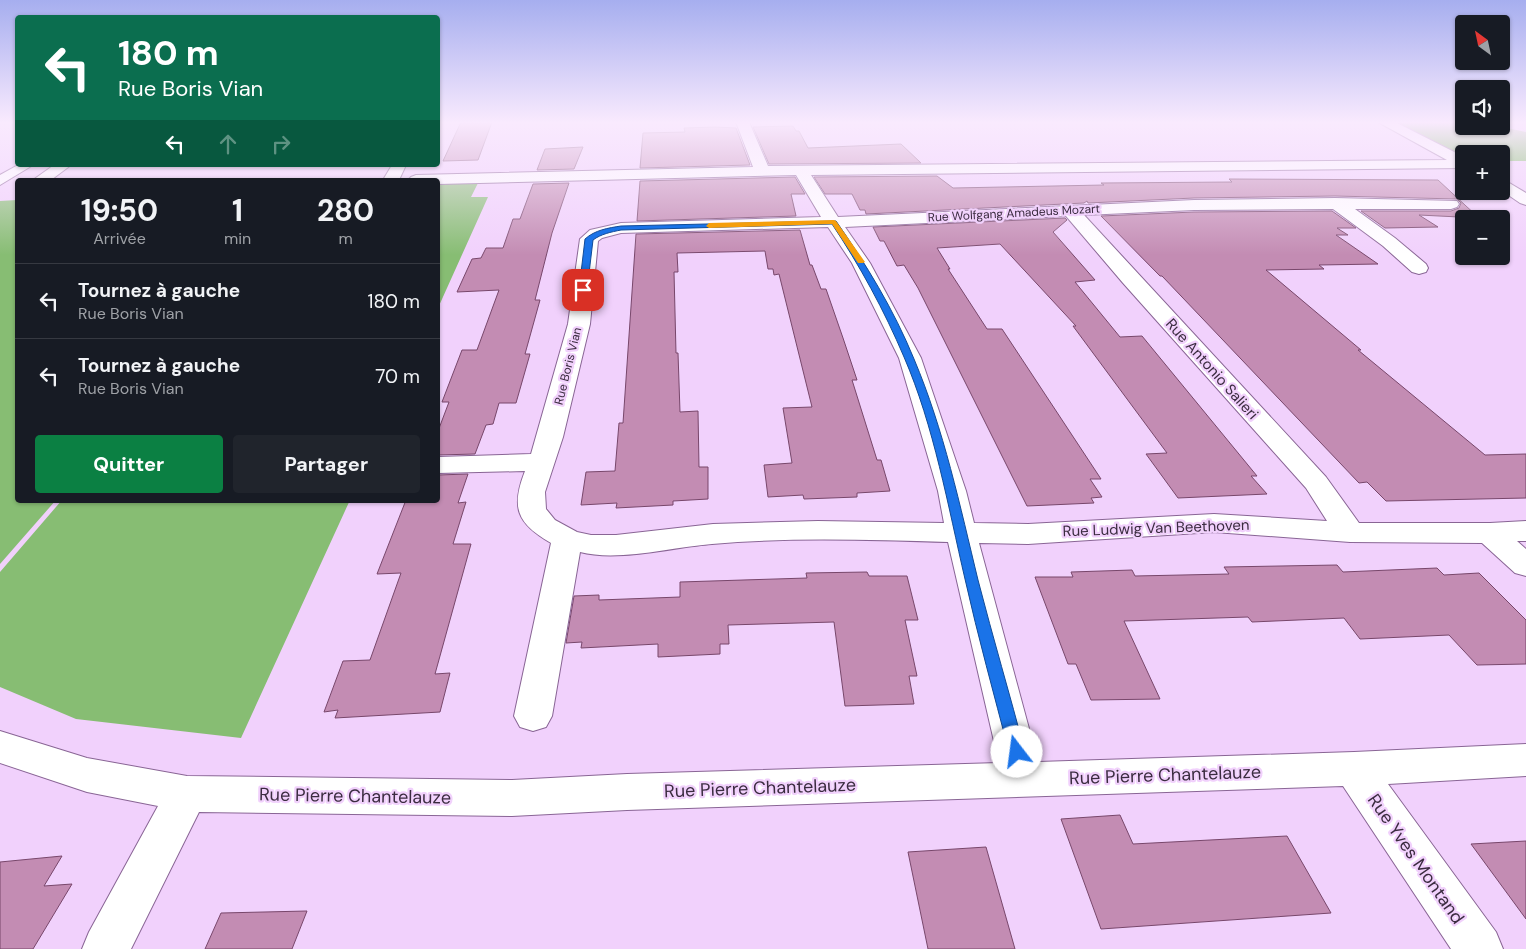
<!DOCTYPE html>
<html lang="fr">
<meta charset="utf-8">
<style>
:root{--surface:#171b24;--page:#20242c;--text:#f1f3f6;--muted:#9ea1a6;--line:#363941;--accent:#0b8043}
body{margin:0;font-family:"DM Sans",sans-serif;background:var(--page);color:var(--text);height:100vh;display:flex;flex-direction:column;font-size:19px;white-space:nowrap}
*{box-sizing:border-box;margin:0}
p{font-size:16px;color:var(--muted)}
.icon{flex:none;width:28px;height:28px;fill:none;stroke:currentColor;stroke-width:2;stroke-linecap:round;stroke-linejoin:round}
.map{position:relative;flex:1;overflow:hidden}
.drawer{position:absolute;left:15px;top:178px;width:425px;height:325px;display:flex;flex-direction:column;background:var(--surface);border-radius:5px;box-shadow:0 1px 4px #0004}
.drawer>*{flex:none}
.top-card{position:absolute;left:15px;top:15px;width:425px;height:152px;border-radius:5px;box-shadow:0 1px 4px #0004;background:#0b6e4f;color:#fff;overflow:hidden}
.needle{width:32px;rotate:327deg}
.controls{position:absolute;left:1455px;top:15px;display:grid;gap:10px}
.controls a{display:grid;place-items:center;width:55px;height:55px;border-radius:5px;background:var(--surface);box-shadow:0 1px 4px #0004;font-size:25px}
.pin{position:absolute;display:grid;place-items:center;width:42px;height:42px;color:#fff;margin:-21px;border-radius:10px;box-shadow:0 2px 8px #0006}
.me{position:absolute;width:55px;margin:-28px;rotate:345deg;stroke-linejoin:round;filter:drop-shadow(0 0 4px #0008)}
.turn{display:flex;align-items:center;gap:18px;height:105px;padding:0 20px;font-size:22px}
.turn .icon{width:65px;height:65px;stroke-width:2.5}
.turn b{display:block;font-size:35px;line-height:42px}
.lanes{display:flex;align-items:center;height:48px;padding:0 20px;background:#0003;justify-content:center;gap:25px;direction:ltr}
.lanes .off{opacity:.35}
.eta{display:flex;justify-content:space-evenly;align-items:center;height:85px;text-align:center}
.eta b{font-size:30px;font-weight:700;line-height:35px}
.action{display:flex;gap:10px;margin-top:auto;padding:10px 20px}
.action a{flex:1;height:58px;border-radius:5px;background:var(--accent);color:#fff;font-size:20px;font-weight:700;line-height:58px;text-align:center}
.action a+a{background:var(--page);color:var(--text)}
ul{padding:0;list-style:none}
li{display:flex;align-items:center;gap:15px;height:75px;padding:0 20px;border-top:1px solid var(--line)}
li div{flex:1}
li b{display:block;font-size:19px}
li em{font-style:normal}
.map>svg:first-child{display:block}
</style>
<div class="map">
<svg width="1526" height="949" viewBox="0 0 1526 949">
<rect width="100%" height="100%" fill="#f1d1fc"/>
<path fill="#87bd73" d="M478 183 471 197H488L438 308V184Z
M17 200 18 500H56L0 564V201Z
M62 500H350L241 738 76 719 0 687V572Z"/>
<path fill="#65b444" d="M1388 122H1464V126H1497L1526 132V161H1501V154H1464V159Z"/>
<path fill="#c38cb3" stroke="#78476b" d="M461 122H492L478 160 443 161Z
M793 126 796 131H799L808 148 901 144 921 163 769 164 753 127Z
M715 127 736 128 750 165 640 168 643 133 685 132 684 128Z
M583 147 574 169 537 170 545 149Z
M937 176 953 188 1104 185 1101 183 1232 182 1229 179 1438 180 1479 218 1419 215 1438 227 1385 228 1361 211H1451L1459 208 1461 203 1457 199 1335 196 1194 198 1088 203 1087 201 1084 203 866 214 865 210H860L852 194H825L814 177Z
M795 177 805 194H791L796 216 637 221 640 181Z
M569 183 552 233 535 300H540L525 354H530L516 403H499L493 424 486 425 475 454 438 455V431L449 402H442L462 350H477L499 290 457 292 472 259 481 258 486 248H503L513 219H520L533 184Z
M1332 211 1356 228H1337L1348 235H1336L1378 264 1319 265 1324 269 1266 270 1361 350H1358L1485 455 1526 454V498L1386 501 1367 482 1359 483 1162 276H1160L1101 216 1194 212Z
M1065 218 1067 220 1053 232 1095 280 1075 282 1120 337 1142 336 1257 476H1251L1267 494 1178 498 1146 454 1167 453 1073 326H1076L1000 244 937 248 950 269H948L987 329H1002L1101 479H1090L1102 497 1091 498 1094 503 1027 506 918 288 904 265 897 266 884 241H880L873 227Z
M800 230 810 265H812L821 289H826L843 338 857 380H852L877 460H881L890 491 857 493V497L804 499 803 495 768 497 764 465 792 463 783 408 812 407 779 274 774 275 773 269H768L765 251 677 253 678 272H674L676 353H678L680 412 698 411 699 467H708V499L673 501V505L616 508 617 503 581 505 586 472 615 471 619 423H623L636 234Z
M468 474 458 503 466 502 453 544H471L435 674 450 673 440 712 335 718 338 710 324 712 343 661 370 660 401 573 377 574 406 500H438V475Z
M1337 565 1343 572 1437 568 1444 575 1479 573 1526 620V664L1477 665 1449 635 1360 639 1344 618 1252 622 1248 617 1124 621 1160 699 1091 700 1076 664H1068L1035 577H1073L1071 572 1132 570 1135 576 1229 574 1224 567Z
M867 572 869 576H907L918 620H905L917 676H909L914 704 845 706 834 622 728 625 729 644H720V654L658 657V644L581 648 582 642 566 643 574 596 599 595V600L680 597V582L807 578 806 573Z
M1120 815 1133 844 1287 836 1331 913 1101 929 1061 819Z
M1526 841V919L1471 844Z
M986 847 1015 949H928L908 852Z
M62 856 44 886 72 884 33 949H0V862Z
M307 911 292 949H205L221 913Z"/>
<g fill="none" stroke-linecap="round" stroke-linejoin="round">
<defs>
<path id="service" d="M18 165H33L0 185V175Z"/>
<path id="minor" d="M736 122H749L768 166 1447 160 1378 122H1395L1464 157V168L811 175 838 217 1194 200 1335 198 1457 201 1459 204 1457 207 1451 209H1355L1395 238 1426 264 1428 268 1426 272 1419 274 1412 272 1383 246 1333 209 1194 210 1084 215 1326 477 1359 523H1490L1526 521V541H1517L1526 549V576L1515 573 1482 543 1350 542 1214 532 1028 544 979 543 1038 762 1354 752 1526 744V776L1388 784 1496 932 1503 949H1451L1343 786 627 810 512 816 199 812 131 949H82L89 932 158 806 87 792 0 763V731L87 758 187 776 512 780 627 774 999 763 948 542C870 540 791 537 712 544 673 547 618 562 580 552L552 716 546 727 533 731 520 727 514 716 551 543C516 523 511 507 525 471L438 473V457L531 454 568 324 580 239 590 230 621 223 821 217 796 175 438 184V180H408L411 177 416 175 753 167ZM1066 216 1123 283 1306 488 1327 521 1214 514 1028 524 974 523 966 491 921 358 870 263 845 227ZM828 227 852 263 899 358 938 491 944 523 818 521 713 524 616 535H591L577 532 555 520 546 509 545 492 563 437 590 324 598 241 602 238 621 233Z
M54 165H71L51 180H33Z
M392 165H406L399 180H383Z
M1501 178 1526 193V205L1520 203 1501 190Z"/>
</defs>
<use href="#service" stroke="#896595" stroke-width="2"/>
<use href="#minor" stroke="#896595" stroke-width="2"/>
<use href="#service" fill="#fff" fill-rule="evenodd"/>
<use href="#minor" fill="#fff" fill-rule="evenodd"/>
</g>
<linearGradient id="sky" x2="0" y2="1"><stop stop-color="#a6aeef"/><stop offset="0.48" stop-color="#f9eafe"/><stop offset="1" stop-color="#f9eafe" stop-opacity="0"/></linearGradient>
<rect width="1526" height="255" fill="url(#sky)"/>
<path fill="#1a73e8" stroke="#114b97" d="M836 221C866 264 894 310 914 359 944 430 960 506 978 580 993 638 1010 695 1025 752L1023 757 1017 759 1011 757 1009 752C994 694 978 637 965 579 948 506 934 426 904 357 884 310 860 266 832 224L621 230C611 232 601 234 593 240L587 290 583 293 579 290 585 239C595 230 608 228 621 226Z"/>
<path fill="#f59e0b" d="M834 220 836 221 865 262 863 263H858L832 224 709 228 706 226 709 223Z"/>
<g text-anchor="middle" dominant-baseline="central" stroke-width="4.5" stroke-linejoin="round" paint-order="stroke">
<g font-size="12" fill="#3b2c40" stroke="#f1d1fc">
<text transform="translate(1014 213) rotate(-3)">Rue Wolfgang Amadeus Mozart</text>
<text transform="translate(568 366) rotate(-76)">Rue Boris Vian</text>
</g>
<g font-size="15" fill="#3b2c40" stroke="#f1d1fc">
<text transform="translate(1212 369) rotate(48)">Rue Antonio Salieri</text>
<text transform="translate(1156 528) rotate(-2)">Rue Ludwig Van Beethoven</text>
</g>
<g font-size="18" fill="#3b2c40" stroke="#f1d1fc">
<text transform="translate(1165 775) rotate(-2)">Rue Pierre Chantelauze</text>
<text transform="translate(760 788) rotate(-2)">Rue Pierre Chantelauze</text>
<text transform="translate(355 796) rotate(1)">Rue Pierre Chantelauze</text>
<text transform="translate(1416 859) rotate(55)">Rue Yves Montand</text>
</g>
</g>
</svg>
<div class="controls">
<a><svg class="needle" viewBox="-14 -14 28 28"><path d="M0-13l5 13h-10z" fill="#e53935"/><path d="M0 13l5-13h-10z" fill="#9ea1a6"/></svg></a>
<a><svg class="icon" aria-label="sound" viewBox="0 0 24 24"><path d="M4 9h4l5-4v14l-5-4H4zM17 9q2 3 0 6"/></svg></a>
<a>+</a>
<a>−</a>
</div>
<div class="pin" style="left:583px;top:290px;background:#d93025"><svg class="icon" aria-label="arrive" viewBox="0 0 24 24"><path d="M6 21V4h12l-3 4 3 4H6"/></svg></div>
<svg class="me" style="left:1017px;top:752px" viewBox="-20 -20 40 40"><circle r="19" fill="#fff"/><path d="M0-13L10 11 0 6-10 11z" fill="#1a73e8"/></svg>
<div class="top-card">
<div class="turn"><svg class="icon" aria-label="left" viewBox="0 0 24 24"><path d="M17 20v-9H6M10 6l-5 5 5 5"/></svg><div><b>180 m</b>Rue Boris Vian</div></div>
<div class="lanes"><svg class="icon" aria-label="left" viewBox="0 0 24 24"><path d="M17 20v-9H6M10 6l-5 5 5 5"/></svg><svg class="icon off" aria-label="ahead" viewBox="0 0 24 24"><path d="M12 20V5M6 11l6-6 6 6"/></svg><svg class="icon off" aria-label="right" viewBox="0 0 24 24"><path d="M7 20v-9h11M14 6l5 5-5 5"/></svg></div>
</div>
<section class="drawer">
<div class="eta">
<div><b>19:50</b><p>Arrivée</p></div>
<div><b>1</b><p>min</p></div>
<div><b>280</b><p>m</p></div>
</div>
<ul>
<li><svg class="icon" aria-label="left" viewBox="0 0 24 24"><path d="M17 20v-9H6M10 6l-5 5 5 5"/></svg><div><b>Tournez à gauche</b><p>Rue Boris Vian</p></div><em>180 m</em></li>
<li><svg class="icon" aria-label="left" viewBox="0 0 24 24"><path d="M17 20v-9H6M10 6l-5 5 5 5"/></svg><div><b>Tournez à gauche</b><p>Rue Boris Vian</p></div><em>70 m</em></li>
</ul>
<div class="action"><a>Quitter</a><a>Partager</a></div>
</section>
</div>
